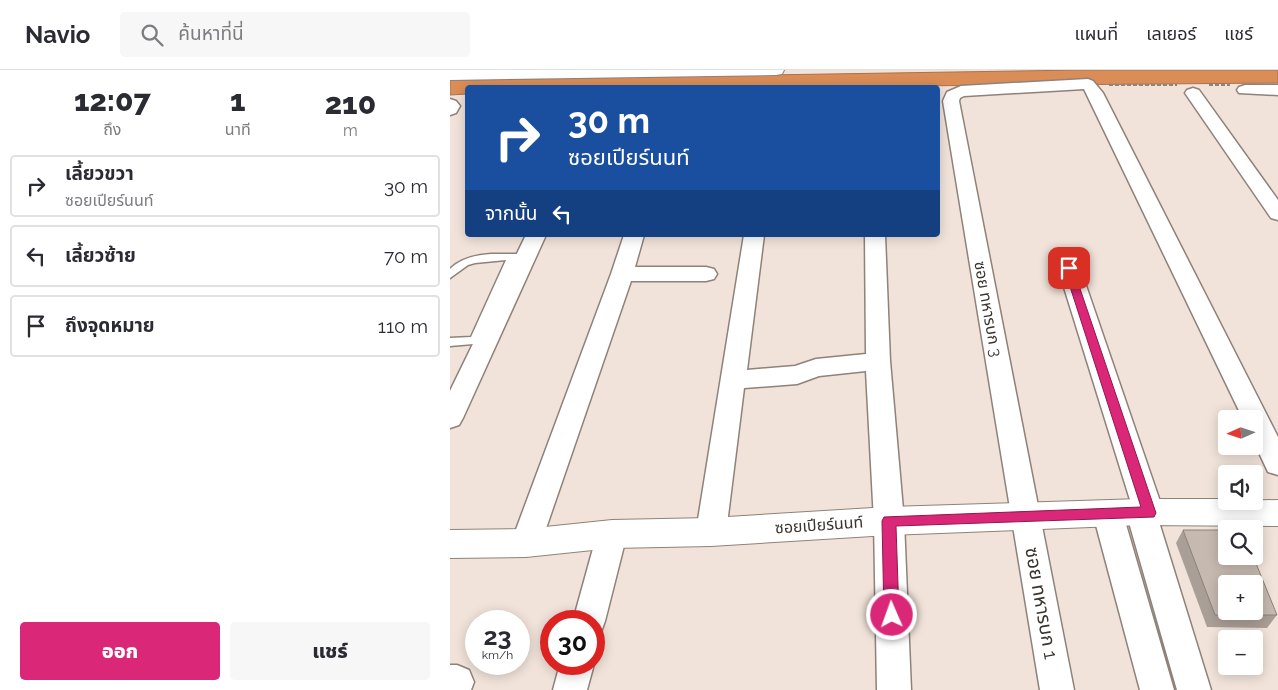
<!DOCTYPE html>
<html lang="th">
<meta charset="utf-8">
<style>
:root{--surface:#fff;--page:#f7f7f7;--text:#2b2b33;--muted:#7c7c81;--line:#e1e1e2;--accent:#db2777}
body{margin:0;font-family:Raleway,"Noto Sans Thai",sans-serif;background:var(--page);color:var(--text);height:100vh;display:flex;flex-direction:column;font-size:19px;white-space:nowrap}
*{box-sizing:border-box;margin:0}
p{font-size:16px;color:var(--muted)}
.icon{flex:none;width:28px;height:28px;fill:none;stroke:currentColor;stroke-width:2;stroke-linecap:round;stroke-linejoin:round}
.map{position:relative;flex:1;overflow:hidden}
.side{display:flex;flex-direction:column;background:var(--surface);width:450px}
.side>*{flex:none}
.guide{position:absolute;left:15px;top:15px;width:475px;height:152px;border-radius:5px;box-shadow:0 2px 12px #0003;background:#1a4fa0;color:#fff;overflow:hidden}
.needle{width:32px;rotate:267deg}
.tools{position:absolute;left:768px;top:340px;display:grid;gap:10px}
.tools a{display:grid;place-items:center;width:45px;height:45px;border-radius:5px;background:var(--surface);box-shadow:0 2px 12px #0003;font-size:25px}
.speed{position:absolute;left:15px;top:540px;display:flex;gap:10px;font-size:25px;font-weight:700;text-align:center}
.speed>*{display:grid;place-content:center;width:65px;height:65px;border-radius:50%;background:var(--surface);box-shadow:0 2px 12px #0003;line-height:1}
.speed small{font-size:12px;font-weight:400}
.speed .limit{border:8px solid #d22;background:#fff;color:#111}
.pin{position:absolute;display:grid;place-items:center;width:42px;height:42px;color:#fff;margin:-21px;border-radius:10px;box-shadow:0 2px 8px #0006}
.me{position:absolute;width:55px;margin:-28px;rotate:358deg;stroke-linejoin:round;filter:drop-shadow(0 0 4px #0008)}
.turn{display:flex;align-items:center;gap:18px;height:105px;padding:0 20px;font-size:22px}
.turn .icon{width:65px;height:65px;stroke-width:2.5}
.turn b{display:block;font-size:35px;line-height:42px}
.then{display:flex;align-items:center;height:48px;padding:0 20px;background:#0003;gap:10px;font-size:19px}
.eta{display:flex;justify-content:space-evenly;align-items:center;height:85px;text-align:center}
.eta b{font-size:30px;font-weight:800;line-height:35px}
.action{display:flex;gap:10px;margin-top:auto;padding:10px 20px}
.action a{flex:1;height:58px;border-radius:5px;background:var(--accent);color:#fff;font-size:20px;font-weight:800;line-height:58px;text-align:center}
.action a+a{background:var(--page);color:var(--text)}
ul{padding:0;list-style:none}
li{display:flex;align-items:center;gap:15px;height:62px;margin:0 10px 8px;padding:0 10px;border:2px solid var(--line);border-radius:5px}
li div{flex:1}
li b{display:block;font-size:19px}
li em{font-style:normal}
header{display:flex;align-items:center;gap:30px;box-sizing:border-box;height:70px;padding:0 25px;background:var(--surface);border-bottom:1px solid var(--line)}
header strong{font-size:24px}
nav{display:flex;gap:28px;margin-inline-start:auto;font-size:18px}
.search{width:350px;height:45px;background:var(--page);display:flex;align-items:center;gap:12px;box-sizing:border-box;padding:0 18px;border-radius:5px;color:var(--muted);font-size:19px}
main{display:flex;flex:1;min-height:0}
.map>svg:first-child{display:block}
</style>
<header>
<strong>Navio</strong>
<div class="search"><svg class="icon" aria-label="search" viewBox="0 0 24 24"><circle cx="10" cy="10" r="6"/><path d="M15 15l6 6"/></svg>ค้นหาที่นี่</div>
<nav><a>แผนที่</a><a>เลเยอร์</a><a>แชร์</a></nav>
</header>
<main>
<section class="side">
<div class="eta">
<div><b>12:07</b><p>ถึง</p></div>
<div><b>1</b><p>นาที</p></div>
<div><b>210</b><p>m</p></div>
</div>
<ul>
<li><svg class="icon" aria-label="right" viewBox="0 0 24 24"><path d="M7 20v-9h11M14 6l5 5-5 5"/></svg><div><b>เลี้ยวขวา</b><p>ซอยเปียร์นนท์</p></div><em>30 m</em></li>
<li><svg class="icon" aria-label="left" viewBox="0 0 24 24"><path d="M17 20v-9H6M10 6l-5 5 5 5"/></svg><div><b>เลี้ยวซ้าย</b></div><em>70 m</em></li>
<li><svg class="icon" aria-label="arrive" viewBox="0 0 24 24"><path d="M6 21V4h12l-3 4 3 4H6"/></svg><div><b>ถึงจุดหมาย</b></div><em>110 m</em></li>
</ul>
<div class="action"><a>ออก</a><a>แชร์</a></div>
</section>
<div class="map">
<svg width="828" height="620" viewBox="0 0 828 620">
<rect width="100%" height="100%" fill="#f1e3da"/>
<path fill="#db8d57" stroke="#aa724b" d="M631 0H828V13C558 15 288 18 18 18L17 24 0 25V10Z"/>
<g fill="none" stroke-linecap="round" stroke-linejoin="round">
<defs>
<path id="lane" d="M41 184H69L74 187 67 190 33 267 37 270 35 273 0 276V268L21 267 56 190 25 193 18 195 0 208V199C11 188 26 185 41 184Z"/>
<path id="street" d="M638 9 643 11 653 23 828 367V405L818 402 804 372V349H793L634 19 514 26 510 28 509 31 624 620H590L493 31 497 22 511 16Z
M795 15H828V25L789 23 787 20 789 17Z
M743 18 749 20 828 130V150L821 148 735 23 737 20Z
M0 29 6 31 10 36 6 43 0 45Z
M76 165H96L13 348 9 355 0 358V321Z
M174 165H194L185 197H256L264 199 267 204 264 209 256 211H181L91 473 87 482 76 486 65 482 61 473 161 204Z
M294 165H314L297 300 345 296 366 289 416 284 415 165H435L440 291 454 451 461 620H427L424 451 416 301 369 306 347 314 294 318 276 462 272 471 261 475 250 471 246 462Z
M619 192 627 193 630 198 714 443 709 452 761 620H727L676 442 681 433 608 198 611 193Z
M658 432 668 435 673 444 724 620H690L643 444 648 435Z
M162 451 173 455 177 464 155 551 151 562 144 564V551H123L147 464 151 455Z
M144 593V594L137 620H103L110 594Z
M0 595H7L19 600 24 612 21 620H0Z"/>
<path id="secondary" d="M0 0H334L332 4 326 5 0 10Z
M691 429H776V431L828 430V456L691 455 439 465 261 476 162 478 76 487 0 488V460L76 459 162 450 261 448 439 437Z"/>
</defs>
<use href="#lane" stroke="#8e827a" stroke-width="3"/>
<use href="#street" stroke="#8e827a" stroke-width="3"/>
<use href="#secondary" stroke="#8e827a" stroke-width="2"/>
<path stroke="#8d847e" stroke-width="2" stroke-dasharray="4 2" stroke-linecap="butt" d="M659 15H727
M759 15H780"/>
<use href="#lane" fill="#fff" fill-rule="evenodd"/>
<use href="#street" fill="#fff" fill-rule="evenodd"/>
<use href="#secondary" fill="#fff" fill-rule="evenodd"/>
</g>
<path fill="#aa9f97" d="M733 460 827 545 817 558 757 557 726 473Z"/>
<path fill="#c6b9b0" stroke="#8b827b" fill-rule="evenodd" d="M733 460H776V486H803L827 545H765ZM776 514H804V541H776Z"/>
<path fill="#db2777" stroke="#8e194d" d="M619 195 623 198 706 443 704 447 446 456 449 545 447 550 442 552 436 550 434 545 432 451 434 447 691 437 614 198Z"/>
<g text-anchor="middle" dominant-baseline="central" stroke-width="4.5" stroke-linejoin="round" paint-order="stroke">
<g font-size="16" fill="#393430" stroke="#fff">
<text transform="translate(538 239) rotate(80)">ซอย ทหารบก 3</text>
<text transform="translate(369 455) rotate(-4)">ซอยเปียร์นนท์</text>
</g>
<g font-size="19" fill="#393430" stroke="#fff">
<text transform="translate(592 533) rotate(80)">ซอย ทหารบก 1</text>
</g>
</g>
</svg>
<div class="tools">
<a><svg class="needle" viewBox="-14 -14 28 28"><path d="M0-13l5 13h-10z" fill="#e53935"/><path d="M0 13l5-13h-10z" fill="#7c7c81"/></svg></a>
<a><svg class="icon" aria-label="sound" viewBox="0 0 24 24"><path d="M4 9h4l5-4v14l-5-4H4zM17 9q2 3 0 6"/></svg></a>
<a><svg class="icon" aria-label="search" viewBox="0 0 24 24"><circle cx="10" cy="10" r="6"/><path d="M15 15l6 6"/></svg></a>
<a>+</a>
<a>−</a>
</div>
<div class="speed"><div>23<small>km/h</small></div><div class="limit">30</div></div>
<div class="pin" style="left:619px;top:198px;background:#d93025"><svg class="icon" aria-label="arrive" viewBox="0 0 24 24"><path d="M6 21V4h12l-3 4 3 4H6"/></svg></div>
<svg class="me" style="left:442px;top:545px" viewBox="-20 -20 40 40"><circle r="17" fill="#db2777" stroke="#fff" stroke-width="3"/><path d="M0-11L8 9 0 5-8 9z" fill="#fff"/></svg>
<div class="guide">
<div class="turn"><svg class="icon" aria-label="right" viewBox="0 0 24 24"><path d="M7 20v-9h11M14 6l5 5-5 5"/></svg><div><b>30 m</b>ซอยเปียร์นนท์</div></div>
<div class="then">จากนั้น<svg class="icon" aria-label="left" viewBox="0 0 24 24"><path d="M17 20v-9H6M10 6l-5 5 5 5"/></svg></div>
</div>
</div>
</main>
